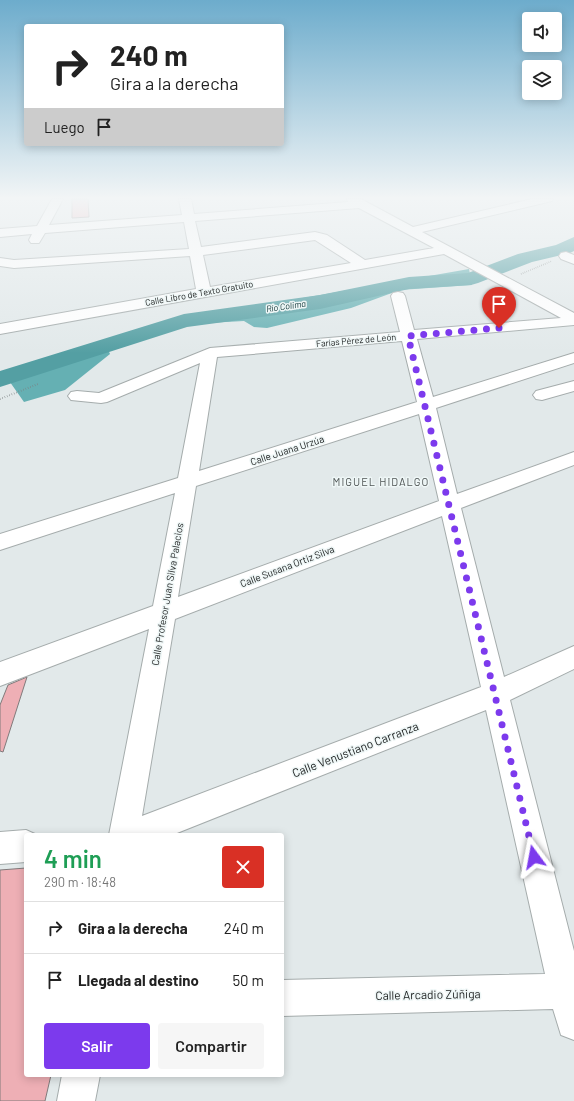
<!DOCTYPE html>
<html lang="es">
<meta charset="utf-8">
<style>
:root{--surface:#fff;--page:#f6f6f6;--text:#222;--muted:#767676;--line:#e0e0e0;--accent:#7c3aed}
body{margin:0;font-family:Barlow,sans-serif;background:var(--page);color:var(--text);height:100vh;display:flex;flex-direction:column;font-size:15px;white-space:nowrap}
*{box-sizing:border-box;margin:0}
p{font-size:13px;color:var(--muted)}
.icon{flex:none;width:22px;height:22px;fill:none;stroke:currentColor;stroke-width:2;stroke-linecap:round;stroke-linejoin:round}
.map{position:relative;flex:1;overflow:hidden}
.drawer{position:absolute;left:24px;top:833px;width:260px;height:244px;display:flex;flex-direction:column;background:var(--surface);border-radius:4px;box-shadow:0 2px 10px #0003}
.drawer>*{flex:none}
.hud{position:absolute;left:24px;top:24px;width:260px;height:122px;border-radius:4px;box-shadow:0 2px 10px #0003;background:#fff;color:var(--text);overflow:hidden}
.fabs{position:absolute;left:522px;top:12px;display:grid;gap:8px}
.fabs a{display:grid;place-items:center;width:40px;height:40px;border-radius:4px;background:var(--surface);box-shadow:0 2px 10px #0003;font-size:20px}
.pin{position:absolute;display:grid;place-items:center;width:34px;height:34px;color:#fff;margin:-41px -17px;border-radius:50% 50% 50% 0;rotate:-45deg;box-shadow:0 0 4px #0007}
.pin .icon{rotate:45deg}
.me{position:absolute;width:44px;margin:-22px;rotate:347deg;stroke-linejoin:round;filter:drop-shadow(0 0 3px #0008)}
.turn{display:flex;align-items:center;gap:14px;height:84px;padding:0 20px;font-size:18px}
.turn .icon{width:52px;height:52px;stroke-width:2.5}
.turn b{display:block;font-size:28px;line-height:34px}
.then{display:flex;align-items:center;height:38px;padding:0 20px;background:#0003;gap:8px;font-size:15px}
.round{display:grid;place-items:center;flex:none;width:42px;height:42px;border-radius:4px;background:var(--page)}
.summary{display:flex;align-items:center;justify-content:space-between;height:68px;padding:0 20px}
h1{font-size:24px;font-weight:600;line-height:30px;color:#1e9e55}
.cta{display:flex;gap:8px;margin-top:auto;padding:8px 20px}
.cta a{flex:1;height:46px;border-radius:4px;background:var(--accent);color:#fff;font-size:16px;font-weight:600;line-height:46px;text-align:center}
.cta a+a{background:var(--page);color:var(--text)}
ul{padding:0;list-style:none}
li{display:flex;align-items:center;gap:12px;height:52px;padding:0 20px;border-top:1px solid var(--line)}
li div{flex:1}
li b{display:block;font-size:15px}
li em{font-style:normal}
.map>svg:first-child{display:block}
</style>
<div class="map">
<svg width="574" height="1101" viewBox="0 0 574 1101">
<rect width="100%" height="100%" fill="#e2e9ea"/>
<path fill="#65b0b3" d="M469 269 472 285 400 290 351 308 267 328 254 327 244 321 208 323 199 316Z
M104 340 110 354 65 390 24 402 5 375 10 370Z"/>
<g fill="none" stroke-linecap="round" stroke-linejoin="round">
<path fill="#549fa3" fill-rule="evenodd" d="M574 237V251L570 253 532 262 478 283 471 285 409 289 320 309 187 327 0 387V371L184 314 320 295 409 277 468 273 518 254 556 245Z"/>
</g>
<path fill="#eeafb5" stroke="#817a7b" d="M72 199H88L89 217 72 218Z
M27 677 3 752 0 751V705L8 685Z
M26 868V1075H51L45 1101H0V870Z"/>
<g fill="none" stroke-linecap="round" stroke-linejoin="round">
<defs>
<path id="minor" d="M52 199H63L49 225 182 215 179 199H191L194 214 348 202 347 199H361L413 227 532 199H553L552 201 422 232 574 313V325L417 339 433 397 574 353V363L436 408 457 494 574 452V465L461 508 504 677 574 646V669L510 700 574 951V1040L561 1035 553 1009 282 1016V980L545 974 486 710 172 835H109L149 629 0 686V662L153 606 175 493 0 550V534L178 478 200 363 107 402 101 403 71 400 68 396 71 392 77 391 99 393 210 348 400 332 391 296 393 293 398 292 403 293 405 296 414 330 561 318 444 254 0 334V324L196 289 190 256 14 268 0 266V258L14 260 189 249 184 222 45 233 39 243H31L29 240 32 234 0 237V229L37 226ZM359 208 434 248 365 260 327 235 315 232 201 247 195 221ZM315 240 351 263 210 287 203 255ZM402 341 417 402 199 471 217 357ZM419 414 439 501 178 597 196 486ZM442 516 481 687 142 816 175 619Z
M566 252 574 255V264L561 259 559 256 561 253Z
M574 381V391L542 400 536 399 533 395 536 391Z
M26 830 37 835H26V862L0 864V832Z
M62 1075H100L95 1101H57Z"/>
</defs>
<use href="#minor" stroke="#a5acac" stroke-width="2"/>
<path stroke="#7c8182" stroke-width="1.5" stroke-dasharray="0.5 1.5" stroke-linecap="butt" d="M521 274 552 261"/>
<path stroke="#7c8182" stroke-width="2" stroke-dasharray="0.5 2" stroke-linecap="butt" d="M0 399 38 384"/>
<use href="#minor" fill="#fff" fill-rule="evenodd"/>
</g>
<linearGradient id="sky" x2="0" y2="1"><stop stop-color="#6daccc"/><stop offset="0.56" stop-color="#f2f5f6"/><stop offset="1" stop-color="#f2f5f6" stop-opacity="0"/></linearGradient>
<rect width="574" height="353" fill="url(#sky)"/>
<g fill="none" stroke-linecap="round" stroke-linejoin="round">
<path stroke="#7c3aed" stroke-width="7" stroke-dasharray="0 12.6" d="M499 328 408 336 534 857"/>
</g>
<g text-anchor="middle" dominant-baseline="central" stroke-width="3" stroke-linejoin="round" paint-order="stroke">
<g font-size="9" fill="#1c1f1f" stroke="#eff7f7">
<text transform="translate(199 293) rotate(-10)">Calle Libro de Texto Gratuito</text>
<text transform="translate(356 340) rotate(-5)">Farías Pérez de León</text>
</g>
<g font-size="9" font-style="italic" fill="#093031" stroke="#eff7f7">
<text transform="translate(286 306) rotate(-8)">Río Colima</text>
</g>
<g font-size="10" fill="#1c1f1f" stroke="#eff7f7">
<text transform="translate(287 450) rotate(-18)">Calle Juana Urzúa</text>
<text transform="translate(287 566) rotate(-21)">Calle Susana Ortiz Silva</text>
<text transform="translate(167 594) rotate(-80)">Calle Profesor Juan Silva Palacios</text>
</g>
<g font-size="11" letter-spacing="1" fill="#505656" stroke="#eff7f7">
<text x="381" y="481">MIGUEL HIDALGO</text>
</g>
<g font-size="12" fill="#1c1f1f" stroke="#eff7f7">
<text transform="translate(355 749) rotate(-21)">Calle Venustiano Carranza</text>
<text transform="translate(428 994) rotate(-1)">Calle Arcadio Zúñiga</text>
</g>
</g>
</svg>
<div class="fabs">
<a><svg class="icon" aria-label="sound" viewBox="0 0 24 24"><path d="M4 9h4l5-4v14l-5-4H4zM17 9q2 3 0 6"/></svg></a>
<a><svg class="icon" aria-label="layers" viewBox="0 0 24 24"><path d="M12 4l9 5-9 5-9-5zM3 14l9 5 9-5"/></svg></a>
</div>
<div class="pin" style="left:499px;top:328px;background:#d93025"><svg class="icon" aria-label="arrive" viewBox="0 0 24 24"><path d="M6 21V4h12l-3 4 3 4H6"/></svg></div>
<svg class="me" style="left:534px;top:857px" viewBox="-20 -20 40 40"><path d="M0-17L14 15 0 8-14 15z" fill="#7c3aed" stroke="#fff" stroke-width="4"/></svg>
<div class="hud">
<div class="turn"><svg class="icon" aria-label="right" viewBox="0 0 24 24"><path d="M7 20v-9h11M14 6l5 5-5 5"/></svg><div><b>240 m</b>Gira a la derecha</div></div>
<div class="then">Luego<svg class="icon" aria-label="arrive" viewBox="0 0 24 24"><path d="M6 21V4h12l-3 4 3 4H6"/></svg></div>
</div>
<section class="drawer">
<div class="summary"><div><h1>4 min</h1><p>290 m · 18:48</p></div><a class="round" style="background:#d93025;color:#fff"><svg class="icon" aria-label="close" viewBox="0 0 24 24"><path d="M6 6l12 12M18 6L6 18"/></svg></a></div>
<ul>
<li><svg class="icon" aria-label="right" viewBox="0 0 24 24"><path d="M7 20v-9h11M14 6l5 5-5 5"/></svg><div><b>Gira a la derecha</b></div><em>240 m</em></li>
<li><svg class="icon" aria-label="arrive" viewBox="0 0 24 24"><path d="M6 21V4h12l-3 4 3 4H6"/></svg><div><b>Llegada al destino</b></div><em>50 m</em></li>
</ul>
<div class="cta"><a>Salir</a><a>Compartir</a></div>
</section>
</div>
